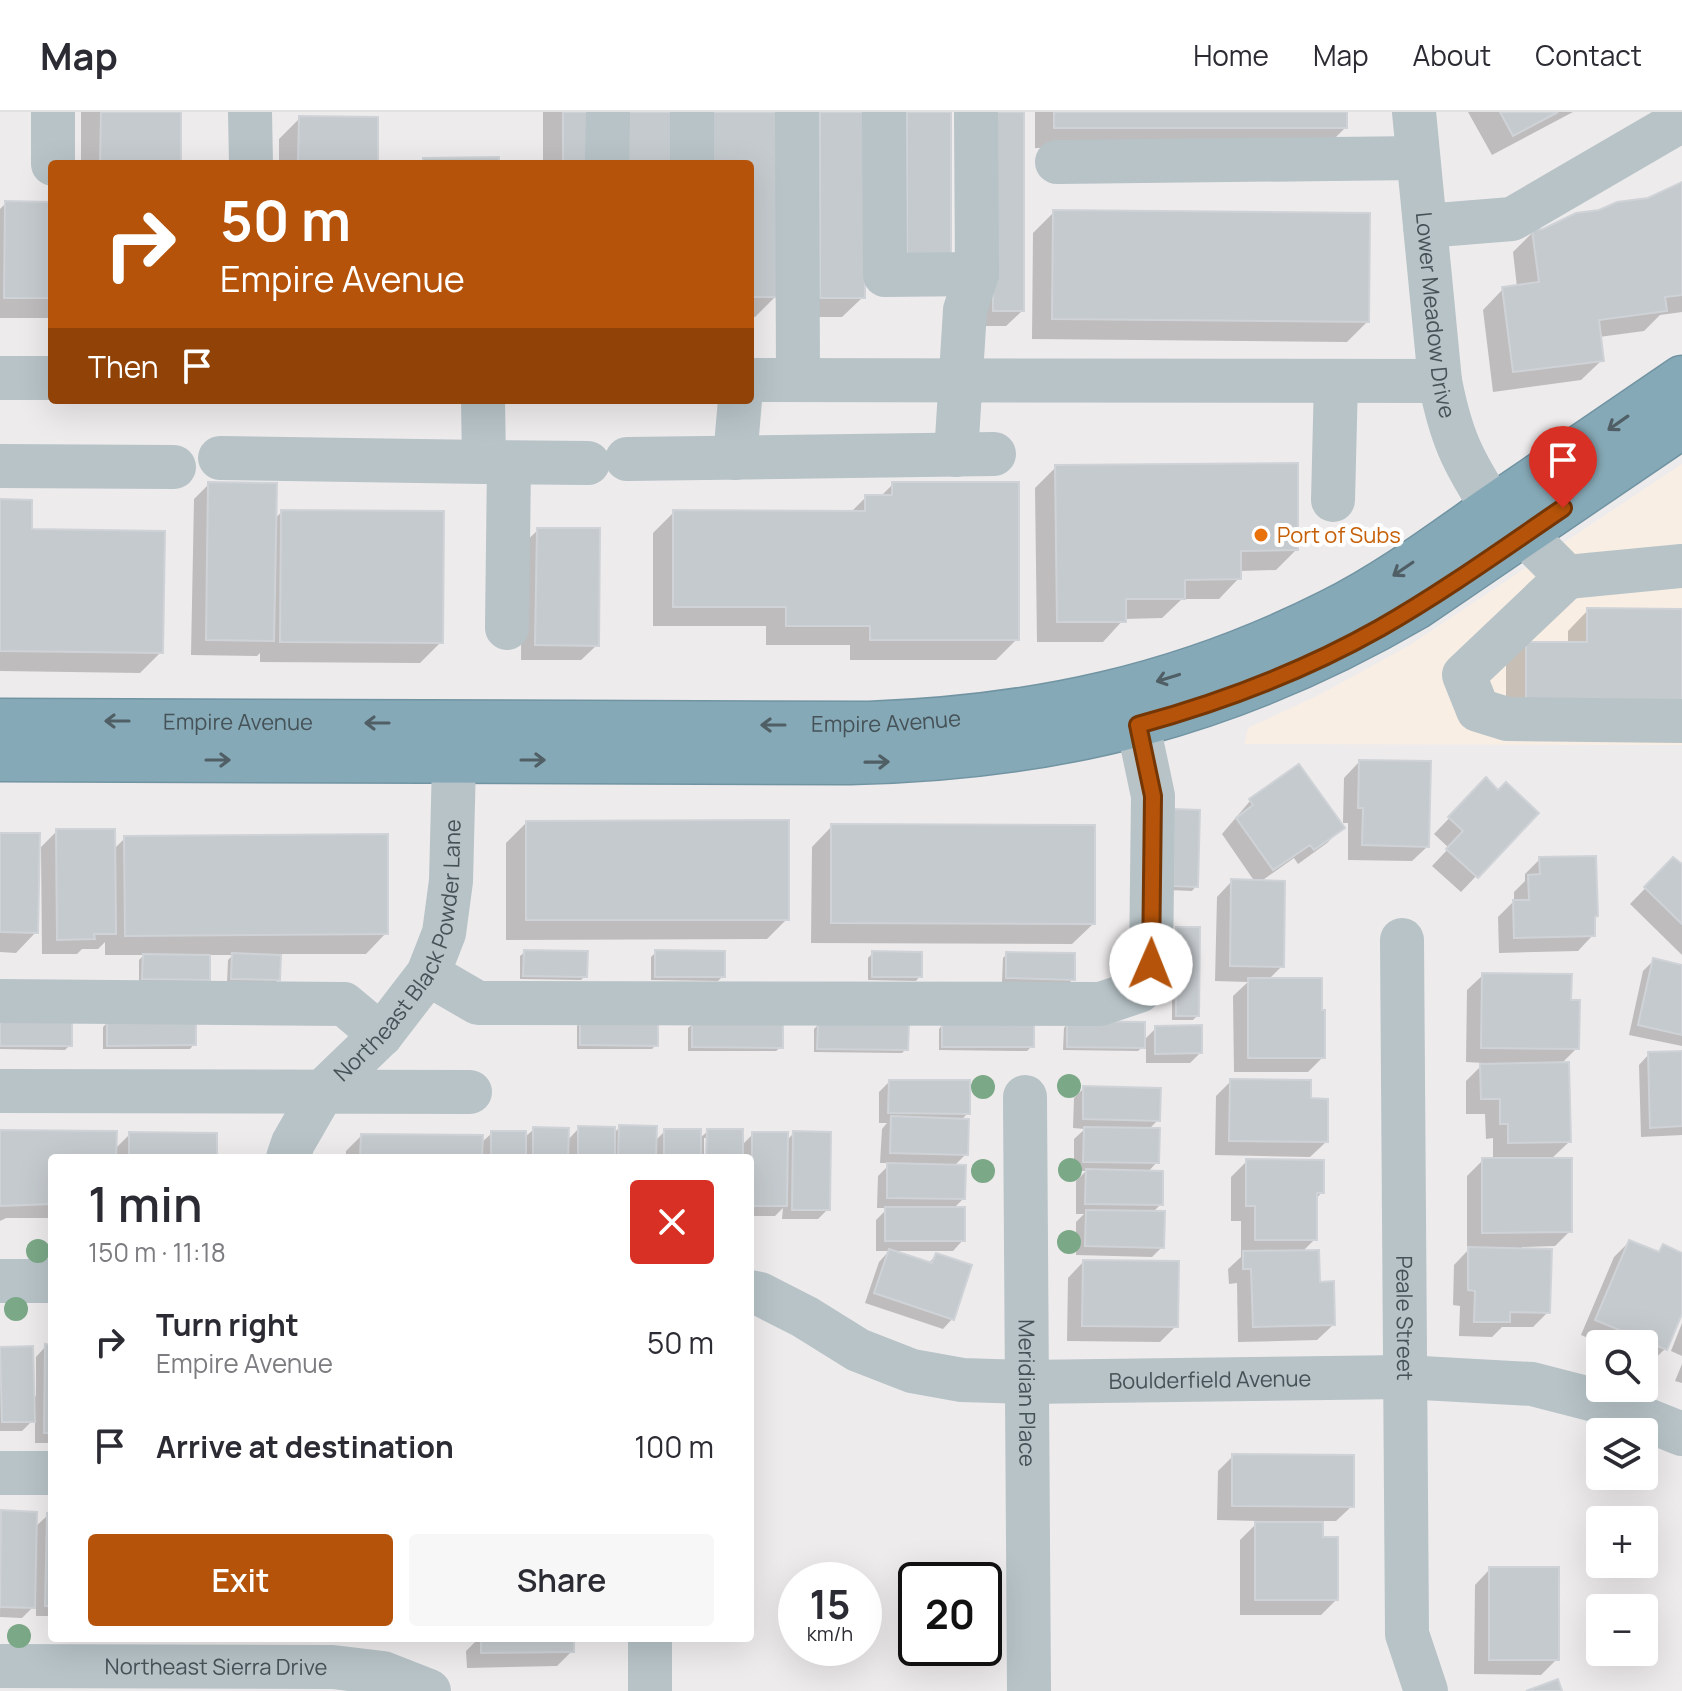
<!DOCTYPE html>
<meta charset="utf-8">
<style>
:root{--surface:#fff;--page:#f7f7f7;--text:#2b2b33;--muted:#7c7c81;--line:#e1e1e2;--accent:#b45309}
body{margin:0;font-family:Manrope,sans-serif;background:var(--page);color:var(--text);height:100vh;display:flex;flex-direction:column;font-size:30px;white-space:nowrap}
*{box-sizing:border-box;margin:0}
p{font-size:26px;color:var(--muted)}
.icon{flex:none;width:44px;height:44px;fill:none;stroke:currentColor;stroke-width:2;stroke-linecap:round;stroke-linejoin:round}
.map{position:relative;flex:1;overflow:hidden}
.sheet{position:absolute;left:48px;top:1042px;width:706px;height:488px;display:flex;flex-direction:column;background:var(--surface);border-radius:8px;box-shadow:0 8px 32px #0002}
.sheet>*{flex:none}
.hud{position:absolute;left:48px;top:48px;width:706px;height:244px;border-radius:8px;box-shadow:0 8px 32px #0002;background:#b45309;color:#fff;overflow:hidden}
.buttons{position:absolute;left:1586px;top:1218px;display:grid;gap:16px}
.buttons a{display:grid;place-items:center;width:72px;height:72px;border-radius:8px;background:var(--surface);box-shadow:0 8px 32px #0002;font-size:40px}
.speed{position:absolute;left:778px;top:1450px;display:flex;gap:16px;font-size:40px;font-weight:700;text-align:center}
.speed>*{display:grid;place-content:center;width:104px;height:104px;border-radius:50%;background:var(--surface);box-shadow:0 8px 32px #0002;line-height:1}
.speed small{font-size:20px;font-weight:400}
.speed .limit{border:4px solid #111;border-radius:12px;background:#fff;color:#111}
.pin{position:absolute;display:grid;place-items:center;width:68px;height:68px;color:#fff;margin:-82px -34px;border-radius:50% 50% 50% 0;rotate:-45deg;box-shadow:0 0 8px #0007}
.pin .icon{rotate:45deg}
.me{position:absolute;width:88px;margin:-44px;rotate:1deg;stroke-linejoin:round;filter:drop-shadow(0 0 6px #0008)}
.turn{display:flex;align-items:center;gap:28px;height:168px;padding:0 40px;font-size:36px}
.turn .icon{width:104px;height:104px;stroke-width:2.5}
.turn b{display:block;font-size:56px;line-height:68px}
.then{display:flex;align-items:center;height:76px;padding:0 40px;background:#0003;gap:16px;font-size:30px}
.round{display:grid;place-items:center;flex:none;width:84px;height:84px;border-radius:8px;background:var(--page)}
.summary{display:flex;align-items:center;justify-content:space-between;height:136px;padding:0 40px}
h1{font-size:48px;font-weight:600;line-height:60px}
.button{display:flex;gap:16px;margin-top:auto;padding:16px 40px}
.button a{flex:1;height:92px;border-radius:8px;background:var(--accent);color:#fff;font-size:32px;font-weight:600;line-height:92px;text-align:center}
.button a+a{background:var(--page);color:var(--text)}
ul{padding:0;list-style:none}
li{display:flex;align-items:center;gap:24px;height:104px;padding:0 40px}
li div{flex:1}
li b{display:block;font-size:30px}
li em{font-style:normal}
header{display:flex;align-items:center;gap:48px;box-sizing:border-box;height:112px;padding:0 40px;background:var(--surface);border-bottom:2px solid var(--line)}
header strong{font-size:38px}
nav{display:flex;gap:44px;margin-inline-start:auto;font-size:28px}
.map>svg:first-child{display:block}
</style>
<header>
<strong>Map</strong>
<nav><a>Home</a><a>Map</a><a>About</a><a>Contact</a></nav>
</header>
<div class="map">
<svg width="1682" height="1579" viewBox="0 0 1682 1579">
<rect width="100%" height="100%" fill="#eeebec"/>
<path fill="#f9eee4" d="M1682 352V633L1245 632 1248 616 1321 582 1410 533Z"/>
<path fill="#0003" d="M81 0H179V52H81Z
M543 0H589V52H543Z
M776 0V184L755 205H750V52Z
M800 0H863V185L842 205H800Z
M887 0H949V148L887 168Z
M1022 0V199L1006 214H979Z
M1035 0H1345V16L1325 36H1035Z
M1468 0H1573L1492 43Z
M300 6 376 52H279V27Z
M1682 72V200L1660 203 1644 219 1599 225 1602 248 1581 268 1493 280 1483 198 1503 177 1517 175 1513 140 1533 120 1648 88Z
M6 91 52 92V206H0V97Z
M1054 100 1367 210 1347 230 1032 227 1033 121Z
M1056 355 1296 438 1276 458 1239 459V466L1219 487H1182L1162 506 1124 507 1103 530H1037L1035 376Z
M209 372 274 407 282 400 441 530 420 551 260 550V541L257 544 191 543 194 387Z
M893 372 1017 527 996 548H850V533H766V514H653V421L674 400 850 401 866 385H880Z
M0 389 161 540 140 561 0 559Z
M538 418 597 533 581 548H521L522 433Z
M1588 498 1682 499 1506 617V553L1527 532H1568V519Z
M1359 650 1428 734 1412 749 1348 748V711H1343L1344 666Z
M1486 668 1498 680 1536 701 1461 780 1432 754 1449 736 1434 722Z
M1250 689 1343 715 1327 731 1298 752 1294 746 1260 770 1282 854 1268 868 1323 945 1308 960H1234L1233 884 1248 870 1215 869 1217 785 1232 769 1255 770 1222 722Z
M1170 704 1196 774 1192 779 1169 778Z
M526 711 787 807 767 827 506 828V731Z
M832 714 1093 812 1072 832 811 831 812 735Z
M57 719 113 738 125 726 386 821 366 842H279L278 868 274 872 227 871 228 848 233 843H208V868L203 872 139 871V848L144 843H105V830L98 837H82L77 842H42L41 735Z
M0 723 36 820 16 841 0 840Z
M1540 747 1593 807V823L1578 839 1499 841 1498 805 1514 789V780L1525 769V762Z
M1673 748 1682 755V843L1630 792Z
M1177 817 1197 904 1193 908H1172V821Z
M525 840 585 864 581 868 520 867V844Z
M656 840 723 864 718 869 651 868V845Z
M873 841 920 864 916 869 868 868V846Z
M1007 842 1073 867 1068 872 1002 870 1003 846Z
M1654 848 1682 855V934L1629 923 1643 859Z
M1483 863 1569 890 1577 936 1561 952 1569 1030 1550 1048 1570 1119 1555 1134 1522 1135 1548 1200 1533 1215H1502L1492 1225 1459 1224 1460 1194 1453 1193 1454 1153 1471 1135H1467V1064L1483 1048H1493V1026L1486 1027 1485 1002H1466V969L1484 951 1466 950 1467 878Z
M0 910 70 933 65 938 0 937Z
M581 910 656 933 652 937H577V914Z
M107 911 194 932 190 937H103V915Z
M1068 911 1143 929 1156 916 1200 941 1190 951H1146V932L1138 939 1063 938 1064 916Z
M693 912 781 935 776 939H688V916Z
M943 912 1032 934 1027 939 939 938V917Z
M818 913 906 937 902 941 814 940V917Z
M1682 941V1023L1641 1025 1639 953 1649 942Z
M1231 969 1309 988 1326 1030 1310 1045 1215 1043 1216 984Z
M889 970 968 1001 961 1008 966 1042 954 1054 963 1087 953 1097 963 1128 953 1139H876V1108L888 1096H877L878 1064 891 1051H880L882 1017 887 1011H879V980Z
M1084 976 1158 1008 1148 1018 1157 1050 1147 1061 1161 1092 1152 1101 1162 1135 1152 1145 1076 1143V1110L1084 1102H1076V1069L1086 1059H1074V1027L1085 1017 1073 1016 1074 986Z
M620 1015 655 1029 665 1019 699 1027 708 1019 741 1034 753 1022 786 1029 794 1021 828 1097 818 1107H782L783 1096 775 1104H750V1046H708V1026H704V1046H346V1039L361 1024 480 1032 492 1021 524 1026 534 1017 567 1029 579 1016 613 1022Z
M0 1020 114 1038 130 1022 215 1046H52V1106H6L0 1109Z
M1247 1049 1322 1080 1315 1088V1127L1302 1140 1333 1213 1317 1228 1238 1230 1237 1171 1229 1172 1228 1157 1241 1145V1109H1231V1065Z
M1629 1130 1657 1141 1663 1135 1682 1143V1196L1665 1237 1649 1252 1644 1250V1232H1602L1581 1223 1614 1145Z
M889 1139 928 1152 936 1143 953 1206 943 1217 865 1191 879 1150Z
M1083 1150 1176 1214 1160 1230 1067 1229 1068 1166Z
M1682 1211V1244L1671 1239Z
M46 1234 52 1235V1331H35V1306L22 1319H0V1238L32 1285 36 1284V1245Z
M1682 1252V1271L1675 1269Z
M1233 1344 1352 1394 1336 1409H1321V1427L1336 1488 1321 1503H1240V1428L1259 1409 1217 1408 1218 1359Z
M2 1400 34 1416 48 1403H52V1504H36V1492L22 1506 0 1505Z
M1490 1457 1557 1547 1541 1563 1474 1562 1475 1473Z
M479 1526H572V1539L557 1554 467 1556 466 1539Z"/>
<path fill="#c5cace" stroke="#cfd3d7" stroke-width="2" d="M101 0H181V52H100Z
M563 0H591V52H563Z
M626 0H671V52H626Z
M713 0H778V185H750V52H713Z
M820 0H865V186H820Z
M907 0H951V149H907Z
M993 0H1024V199H993Z
M1054 0H1347V16H1054Z
M1500 0H1558L1513 24Z
M299 4 378 5V52H298Z
M499 45V52H423V46Z
M1682 70V183L1665 185 1667 199 1599 208 1604 249 1513 260 1502 175 1539 170 1532 118 1543 117 1576 101 1599 98 1617 90 1648 86Z
M5 89 52 90V186H4Z
M1053 98 1370 101 1369 210 1052 207Z
M1298 351V438L1241 439V467L1185 468V487H1126V510H1057L1055 353Z
M208 370 277 371 274 529 206 528Z
M892 370H1019V528H870V514H786V495H673V398L865 399V383H892Z
M0 387 32 388V417L165 419 163 541 0 539Z
M281 398 444 399 443 531 280 530Z
M537 416H600L599 534 535 533Z
M1587 496 1682 497V598H1526V530H1587Z
M1359 648 1431 649 1429 735 1362 733 1363 696H1358Z
M1299 652 1345 716 1314 738 1310 733 1273 758 1236 706 1253 693 1249 687Z
M1486 665 1498 678 1506 670 1539 701 1478 766 1446 737 1463 719 1448 705Z
M1174 697 1200 698 1198 775 1173 774Z
M789 708V808H526V709Z
M831 712 1095 713V812L831 811Z
M56 717H115L116 822H94L95 827 57 828Z
M0 721H40L38 821 0 820Z
M388 722V822L125 824 124 724Z
M1596 744 1598 804 1595 805V824L1514 826 1513 788H1529L1528 763 1540 762 1539 745Z
M1673 745 1682 752V812L1644 775Z
M1231 767 1285 769 1284 855 1230 854Z
M1176 815H1200L1199 904H1176Z
M524 838 588 839 587 865 523 864Z
M655 838 725 839V865H655Z
M872 839 922 840V865H872Z
M1006 840 1075 841V868L1006 866Z
M232 841 281 843 280 868 231 867Z
M143 842 210 843V868L142 867Z
M1653 846 1682 853V923L1638 913Z
M1482 861 1572 862 1571 888H1580L1579 937 1481 936Z
M1248 866H1322V898H1325V946H1248Z
M0 908 72 909V934H0Z
M196 908V933L107 934V909Z
M580 908H658V934L580 933Z
M1067 909 1145 910V936L1067 935Z
M692 910H783V936L692 935Z
M942 910H1034V935H942Z
M818 911H909L908 938 817 937Z
M1202 913V941L1155 942V914Z
M1682 939V1014L1650 1016 1648 940Z
M1569 950 1571 1030 1508 1031V1012H1500V987H1481L1480 952Z
M1230 967 1311 968V986L1328 987V1030L1229 1029Z
M889 968H970V1002L888 1001Z
M1083 974 1161 976 1160 1009 1083 1007Z
M891 1004 969 1007 968 1043 890 1041Z
M619 1013 657 1014 656 1046H618Z
M578 1014 615 1015V1046H578Z
M533 1015 569 1016 568 1046H533Z
M1084 1015 1160 1016 1159 1051 1083 1050Z
M664 1017H701V1046H664Z
M707 1017H743V1046H706Z
M0 1018 117 1019 116 1046H52V1092L0 1094Z
M491 1019H526V1046H491Z
M793 1019 831 1020 830 1098H792Z
M129 1020 217 1021V1046H129Z
M752 1020H788L787 1094H752Z
M361 1022 483 1023 482 1046H360Z
M1482 1046H1572V1120L1482 1121Z
M1246 1047 1324 1048V1081H1317V1128H1255V1094H1246Z
M887 1051 966 1053 965 1087 887 1086Z
M1086 1057 1163 1059V1093L1085 1092Z
M885 1095H965V1129H885Z
M1086 1098 1165 1099 1164 1136 1085 1134Z
M1629 1128 1659 1140 1663 1132 1682 1141V1202L1667 1238 1595 1208Z
M1468 1135 1552 1137 1550 1201 1510 1200V1210H1474L1475 1179 1468 1178Z
M889 1137 932 1151 936 1141 972 1153 954 1208 874 1181Z
M1319 1138 1320 1170 1334 1169 1335 1213 1253 1215 1251 1157H1243V1139Z
M1083 1148 1179 1149 1178 1215 1082 1214Z
M45 1232 52 1233V1321H44Z
M33 1234 35 1310H2L0 1235Z
M1232 1342 1354 1343V1395L1232 1394Z
M1 1398 37 1400 35 1496 0 1495Z
M47 1401H52V1494H45Z
M1255 1410H1323V1425H1338V1488H1255Z
M1489 1455H1559V1548H1489Z
M481 1526H574V1540L481 1541Z
M1558 1567 1562 1579H1526Z"/>
<g fill="none" stroke-linecap="round" stroke-linejoin="round">
<defs>
<g id="highway">
<path id="s7" d="M0 609 869 612C1035 606 1181 575 1330 500 1386 472 1436 435 1487 399 1552 355 1617 310 1682 266"/>
<path d="M0 647 850 650C1059 646 1235 601 1416 495L1682 314"/>
</g>
</defs>
<use href="#highway" stroke="#7194a3" stroke-width="47"/>
<g stroke="#b7c3c7" stroke-width="44">
<path d="M250 0 251 52"/>
<path d="M797 0 798 268"/>
<path d="M884 0 885 163 977 162"/>
<path id="s1" d="M1414 0 1440 269C1451 325 1462 348 1493 396"/>
<path d="M1057 50 1418 46"/>
<path d="M53 52V0"/>
<path d="M607 52 608 0"/>
<path d="M692 52V0"/>
<path d="M1425 114 1512 107 1682 8"/>
<path d="M0 266H52"/>
<path d="M750 268 1440 269"/>
<path d="M483 288 484 350 588 351"/>
<path d="M956 343 965 198 977 162 976 0"/>
<path d="M220 346 484 350"/>
<path d="M735 346 740 288"/>
<path d="M627 347 994 342"/>
<path d="M0 354 174 355"/>
<path d="M1333 388 1336 269"/>
<path d="M1524 422 1567 465 1464 563 1478 598 1507 607 1682 609"/>
<path d="M1567 465 1682 454"/>
<path d="M507 516 509 351"/>
<path id="s2" d="M1402 828 1407 1522 1426 1579"/>
<path d="M428 862 478 891 1100 892 1139 879 1151 852 1153 684 1138 613"/>
<path d="M0 889 344 892 381 923"/>
<path d="M0 979 470 980"/>
<path id="s3" d="M1025 985 1029 1579"/>
<path id="s4" d="M288 1046 293 1031 323 979 381 923 428 862 444 821 451 769 455 611"/>
<path d="M0 1169H52"/>
<path id="s5" d="M750 1180 760 1182 805 1205 858 1238 912 1259 962 1268 1025 1270 1404 1265 1532 1272 1602 1290 1682 1322"/>
<path d="M0 1361H52"/>
<path id="s6" d="M0 1554 333 1555 383 1561 429 1579"/>
<path d="M650 1579V1526"/>
</g>
<use href="#highway" stroke="#86a9b7" stroke-width="44"/>
</g>
<g fill="#7ba887">
<circle cx="1069" cy="974" r="12"/>
<circle cx="983" cy="975" r="12"/>
<circle cx="1070" cy="1058" r="12"/>
<circle cx="983" cy="1059" r="12"/>
<circle cx="1069" cy="1130" r="12"/>
<circle cx="38" cy="1139" r="12"/>
<circle cx="16" cy="1197" r="12"/>
<circle cx="19" cy="1524" r="12"/>
</g>
<defs><path id="oneway-shaft" d="M-6 0H5M1.5-3L5.5 0L1.5 3" fill="none" stroke-width="1.6" stroke-linecap="round" stroke-linejoin="round" transform="scale(2)"/></defs>
<g stroke="#4f5f65">
<use href="#oneway-shaft" transform="translate(1618 311) rotate(145)"/>
<use href="#oneway-shaft" transform="translate(1403 457) rotate(146)"/>
<use href="#oneway-shaft" transform="translate(1168 566) rotate(163)"/>
<use href="#oneway-shaft" transform="translate(117 609) rotate(-180)"/>
<use href="#oneway-shaft" transform="translate(377 611) rotate(-180)"/>
<use href="#oneway-shaft" transform="translate(773 613) rotate(180)"/>
<use href="#oneway-shaft" transform="translate(218 648)"/>
<use href="#oneway-shaft" transform="translate(533 648)"/>
<use href="#oneway-shaft" transform="translate(877 650) rotate(-1)"/>
</g>
<g fill="none" stroke-linecap="round" stroke-linejoin="round">
<defs>
<path id="route" d="M1151 852 1153 684 1138 613C1222 590 1304 559 1380 516 1443 480 1503 437 1563 396"/>
</defs>
<use href="#route" stroke="#753606" stroke-width="20"/>
<use href="#route" stroke="#b45309" stroke-width="14"/>
</g>
<circle fill="#e8710a" stroke="#fff" stroke-width="3" cx="1261" cy="423" r="8"/>
<g text-anchor="middle" dominant-baseline="central" stroke-width="8" stroke-linejoin="round" paint-order="stroke">
<g font-size="22" fill="#455257" stroke="#fff">
<text stroke="none"><textPath href="#s1" startOffset="204">Lower Meadow Drive</textPath></text>
<text stroke="none"><textPath href="#s7" startOffset="238">Empire Avenue</textPath></text>
<text stroke="none"><textPath href="#s7" startOffset="886">Empire Avenue</textPath></text>
<text stroke="none"><textPath href="#s4" startOffset="244">Northeast Black Powder Lane</textPath></text>
<text stroke="none"><textPath href="#s2" startOffset="378">Peale Street</textPath></text>
<text stroke="none"><textPath href="#s5" startOffset="480">Boulderfield Avenue</textPath></text>
<text stroke="none"><textPath href="#s3" startOffset="296">Meridian Place</textPath></text>
<text stroke="none"><textPath href="#s6" startOffset="216">Northeast Sierra Drive</textPath></text>
</g>
<g font-size="22" fill="#c56008" stroke="#fff" text-anchor="start">
<text x="1277" y="423">Port of Subs</text>
</g>
</g>
</svg>
<div class="buttons">
<a><svg class="icon" aria-label="search" viewBox="0 0 24 24"><circle cx="10" cy="10" r="6"/><path d="M15 15l6 6"/></svg></a>
<a><svg class="icon" aria-label="layers" viewBox="0 0 24 24"><path d="M12 4l9 5-9 5-9-5zM3 14l9 5 9-5"/></svg></a>
<a>+</a>
<a>−</a>
</div>
<div class="speed"><div>15<small>km/h</small></div><div class="limit">20</div></div>
<div class="pin" style="left:1563px;top:396px;background:#d93025"><svg class="icon" aria-label="arrive" viewBox="0 0 24 24"><path d="M6 21V4h12l-3 4 3 4H6"/></svg></div>
<svg class="me" style="left:1151px;top:852px" viewBox="-20 -20 40 40"><circle r="19" fill="#fff"/><path d="M0-13L10 11 0 6-10 11z" fill="#b45309"/></svg>
<div class="hud">
<div class="turn"><svg class="icon" aria-label="right" viewBox="0 0 24 24"><path d="M7 20v-9h11M14 6l5 5-5 5"/></svg><div><b>50 m</b>Empire Avenue</div></div>
<div class="then">Then<svg class="icon" aria-label="arrive" viewBox="0 0 24 24"><path d="M6 21V4h12l-3 4 3 4H6"/></svg></div>
</div>
<section class="sheet">
<div class="summary"><div><h1>1 min</h1><p>150 m · 11:18</p></div><a class="round" style="background:#d93025;color:#fff"><svg class="icon" aria-label="close" viewBox="0 0 24 24"><path d="M6 6l12 12M18 6L6 18"/></svg></a></div>
<ul>
<li><svg class="icon" aria-label="right" viewBox="0 0 24 24"><path d="M7 20v-9h11M14 6l5 5-5 5"/></svg><div><b>Turn right</b><p>Empire Avenue</p></div><em>50 m</em></li>
<li><svg class="icon" aria-label="arrive" viewBox="0 0 24 24"><path d="M6 21V4h12l-3 4 3 4H6"/></svg><div><b>Arrive at destination</b></div><em>100 m</em></li>
</ul>
<div class="button"><a>Exit</a><a>Share</a></div>
</section>
</div>
